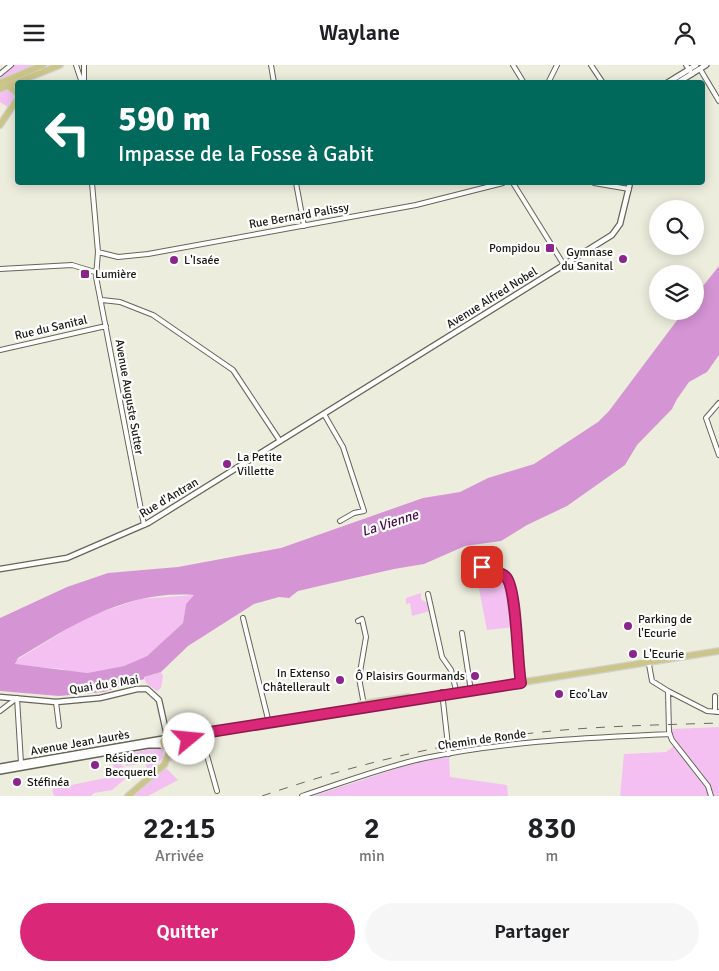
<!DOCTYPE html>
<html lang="fr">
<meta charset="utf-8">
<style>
:root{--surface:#fff;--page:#f6f6f6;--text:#202124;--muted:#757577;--accent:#db2777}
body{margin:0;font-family:Signika,sans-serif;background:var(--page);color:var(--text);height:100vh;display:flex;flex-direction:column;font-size:19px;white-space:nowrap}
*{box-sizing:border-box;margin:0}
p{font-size:16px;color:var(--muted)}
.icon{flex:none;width:28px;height:28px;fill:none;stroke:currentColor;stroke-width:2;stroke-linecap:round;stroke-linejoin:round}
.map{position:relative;height:731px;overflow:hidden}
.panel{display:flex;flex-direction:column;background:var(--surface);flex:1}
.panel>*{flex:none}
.top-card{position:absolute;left:15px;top:15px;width:690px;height:105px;border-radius:5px;box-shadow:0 2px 12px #0003;background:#00695c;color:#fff;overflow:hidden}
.buttons{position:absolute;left:649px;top:135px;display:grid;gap:10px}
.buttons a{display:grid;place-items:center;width:55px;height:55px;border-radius:50%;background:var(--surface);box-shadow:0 2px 12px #0003;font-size:25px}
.pin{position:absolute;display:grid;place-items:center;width:42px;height:42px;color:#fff;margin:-21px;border-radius:10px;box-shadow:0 2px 8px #0006}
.me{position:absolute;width:55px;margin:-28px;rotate:73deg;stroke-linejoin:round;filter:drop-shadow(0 0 4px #0008)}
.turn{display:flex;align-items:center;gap:18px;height:105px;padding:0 20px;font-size:22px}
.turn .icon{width:65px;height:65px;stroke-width:2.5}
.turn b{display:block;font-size:35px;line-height:42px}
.eta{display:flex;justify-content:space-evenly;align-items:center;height:85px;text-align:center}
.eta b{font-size:30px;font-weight:600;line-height:35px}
.primary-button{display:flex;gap:10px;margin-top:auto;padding:10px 20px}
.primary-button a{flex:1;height:58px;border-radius:30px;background:var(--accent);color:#fff;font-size:20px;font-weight:600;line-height:58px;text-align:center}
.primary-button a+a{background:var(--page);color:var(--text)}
header{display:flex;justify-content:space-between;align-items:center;height:65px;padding:0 20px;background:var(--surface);font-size:22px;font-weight:600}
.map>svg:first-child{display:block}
</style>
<header><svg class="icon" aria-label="menu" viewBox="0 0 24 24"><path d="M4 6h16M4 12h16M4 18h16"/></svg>Waylane<svg class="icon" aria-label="person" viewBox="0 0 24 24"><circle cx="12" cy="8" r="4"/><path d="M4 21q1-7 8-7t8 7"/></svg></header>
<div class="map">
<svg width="719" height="731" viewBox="0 0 719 731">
<rect width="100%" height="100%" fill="#ededdd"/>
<path fill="#f3c0f1" d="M13 0H34L0 15V11Z
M10 25 15 30 8 42 0 37V27Z
M474 498 480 509H496L506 515 514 562 487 565Z
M421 528V534L427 538 430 546 412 551 410 538 406 539V533Z
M194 530 186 539 183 558 147 591 124 601 87 608 69 607 62 604 16 600 15 596 87 552 140 534Z
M161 607 163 611 161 623 157 626 146 618 144 612Z
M719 662V731H620L624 689 666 687 677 679 671 664Z
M196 672H199L170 697C169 681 185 678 196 672Z
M156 681 163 685V693L147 708 146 698 126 701 120 690 156 683Z
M119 690 126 713 112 725 94 728 91 731H54L52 724 115 711 112 691Z
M449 691 450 712 507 720 508 731H313L401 702Z
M166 703 178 715 148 731H134Z"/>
<path fill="#d594d4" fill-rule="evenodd" d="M719 201V290L707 307 689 317 677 334 672 344 637 380 625 400 567 441 527 460 501 476 465 481 424 499 394 504 328 519 298 526 289 533 279 532 254 539 188 581 161 607 144 612V614L104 627 59 631 0 626V553L67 522 108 508 178 502 281 483 423 433 460 427 488 413 534 399 598 357 609 346 684 246H695V231ZM194 530 186 539 183 558 147 591 124 601 87 608 15 599 18 593C73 560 126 525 194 530Z"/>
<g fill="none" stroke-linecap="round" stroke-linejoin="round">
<defs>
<path id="minor" d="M76 0 82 18
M271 0 274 18
M513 0 524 18
M591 0 603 18
M686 0 692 9
M700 4 719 36
M0 9 11 0
M84 18V0
M548 18 557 0
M92 118 98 187 96 212 144 460
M296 118 304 161
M513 118 564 200
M594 118 629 124
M98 187 118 192 148 189 416 140 503 118
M0 204 72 200 95 207
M102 235 120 237 153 250 233 305 280 376
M0 285 106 261
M719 338 706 353 719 390
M324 349 343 382 364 446 354 448 340 456
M482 502 484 507C492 507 501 506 506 512 516 522 518 599 521 618
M428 529 442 592 451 605 456 625
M243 553 268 654
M358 556 362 554 366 572 359 613 364 640
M462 568 471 626
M648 594 652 616 668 626 669 667 672 675 708 721 711 731
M668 626 707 646 719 647
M442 627 449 689
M715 631V647
M56 637 59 661
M0 646 17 633 21 698
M200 666 217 726
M302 731C342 718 383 702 425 693 505 676 588 673 670 669"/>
<path id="tertiary" d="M667 18 696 0
M677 18 706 0
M0 504 67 493 148 458 612 170 620 159 630 118
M0 632 56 637 100 633 137 624H147L159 635 167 671"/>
<path id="secondary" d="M0 702 163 674
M0 706 148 680H163"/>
<path id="primary" d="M0 18 43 0
M8 21 18 29
M0 24 60 0
M0 60 18 33
M361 639 408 632
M175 678 174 673 169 671 163 676 164 681 169 683 181 675 210 667 719 586
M128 731 164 700 171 683"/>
</defs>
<use href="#minor" stroke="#656557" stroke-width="6"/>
<use href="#tertiary" stroke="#656557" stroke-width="7"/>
<use href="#secondary" stroke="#656557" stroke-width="8"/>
<use href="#primary" stroke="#d1d1d0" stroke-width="8"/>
<use href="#minor" stroke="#fff" stroke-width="4"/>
<use href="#tertiary" stroke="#fff" stroke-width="4.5"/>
<use href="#secondary" stroke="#fff" stroke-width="5"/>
<use href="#primary" stroke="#cbc589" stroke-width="5.5"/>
<path stroke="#6a6a61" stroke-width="1" stroke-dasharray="9 9" stroke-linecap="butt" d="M262 731C350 701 440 678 533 668 594 661 657 660 719 658"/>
</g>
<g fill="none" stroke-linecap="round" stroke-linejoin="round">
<defs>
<path id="route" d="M189 674 210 667 521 618C517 598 517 523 506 512 501 506 492 507 484 508L482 502"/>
</defs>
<use href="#route" stroke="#8e194d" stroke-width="12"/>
<use href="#route" stroke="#db2777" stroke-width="9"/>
</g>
<g fill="#8b258c" stroke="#fff" stroke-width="2">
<rect x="545" y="178" width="10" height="10" rx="2.5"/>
<circle cx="623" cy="194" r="5"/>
<circle cx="174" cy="195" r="5"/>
<rect x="80" y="204" width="10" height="10" rx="2.5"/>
<circle cx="227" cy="399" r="5"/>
<circle cx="628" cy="561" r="5"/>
<circle cx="633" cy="589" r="5"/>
<circle cx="475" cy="611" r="5"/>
<circle cx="340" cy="615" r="5"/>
<circle cx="559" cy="629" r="5"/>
<circle cx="95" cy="700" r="5"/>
<circle cx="17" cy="717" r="5"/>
</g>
<g text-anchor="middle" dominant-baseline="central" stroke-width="4.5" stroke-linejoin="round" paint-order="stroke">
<g font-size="12" fill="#191914" stroke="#fff">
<text transform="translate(299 151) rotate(-10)">Rue Bernard Palissy</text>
<text transform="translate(492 233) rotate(-32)">Avenue Alfred Nobel</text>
<text transform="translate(51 263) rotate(-13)">Rue du Sanital</text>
<text transform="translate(129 332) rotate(80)">Avenue Auguste Sutter</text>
<text transform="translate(169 433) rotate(-31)">Rue d'Antran</text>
<text transform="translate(104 620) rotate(-9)">Quai du 8 Mai</text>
<text transform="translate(482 675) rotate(-8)">Chemin de Ronde</text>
<text transform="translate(80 678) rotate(-10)">Avenue Jean Jaurès</text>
</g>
<g font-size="12" fill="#191914" stroke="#fff" text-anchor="start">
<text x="540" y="183" text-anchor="end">Pompidou</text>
<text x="613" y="187" text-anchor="end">Gymnase<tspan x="613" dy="14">du Sanital</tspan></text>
<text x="184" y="195">L'Isaée</text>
<text x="95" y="209">Lumière</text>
<text x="237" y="392">La Petite<tspan x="237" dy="14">Villette</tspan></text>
<text x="638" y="554">Parking de<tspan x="638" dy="14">l'Ecurie</tspan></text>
<text x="643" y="589">L'Ecurie</text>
<text x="330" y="608" text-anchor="end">In Extenso<tspan x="330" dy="14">Châtellerault</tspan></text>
<text x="465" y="611" text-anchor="end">Ô Plaisirs Gourmands</text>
<text x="569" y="629">Eco'Lav</text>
<text x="105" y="693">Résidence<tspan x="105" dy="14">Becquerel</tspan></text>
<text x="27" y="717">Stéfinéa</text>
</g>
<g font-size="14" font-style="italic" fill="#4a104b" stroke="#fff">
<text transform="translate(390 458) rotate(-18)">La Vienne</text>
</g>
</g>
</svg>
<div class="buttons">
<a><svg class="icon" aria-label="search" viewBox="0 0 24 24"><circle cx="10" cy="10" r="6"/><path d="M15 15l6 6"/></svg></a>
<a><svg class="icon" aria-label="layers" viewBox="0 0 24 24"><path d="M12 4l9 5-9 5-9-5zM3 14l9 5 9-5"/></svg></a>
</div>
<div class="pin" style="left:482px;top:502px;background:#d93025"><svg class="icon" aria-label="arrive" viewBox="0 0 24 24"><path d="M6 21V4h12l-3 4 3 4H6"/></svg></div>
<svg class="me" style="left:189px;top:674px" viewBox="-20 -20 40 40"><circle r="19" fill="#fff"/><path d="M0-13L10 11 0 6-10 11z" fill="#db2777"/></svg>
<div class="top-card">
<div class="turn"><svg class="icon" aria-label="left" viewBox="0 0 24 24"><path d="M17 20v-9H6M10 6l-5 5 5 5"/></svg><div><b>590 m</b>Impasse de la Fosse à Gabit</div></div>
</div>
</div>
<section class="panel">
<div class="eta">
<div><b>22:15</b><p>Arrivée</p></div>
<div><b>2</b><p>min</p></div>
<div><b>830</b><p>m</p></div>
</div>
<div class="primary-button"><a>Quitter</a><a>Partager</a></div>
</section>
